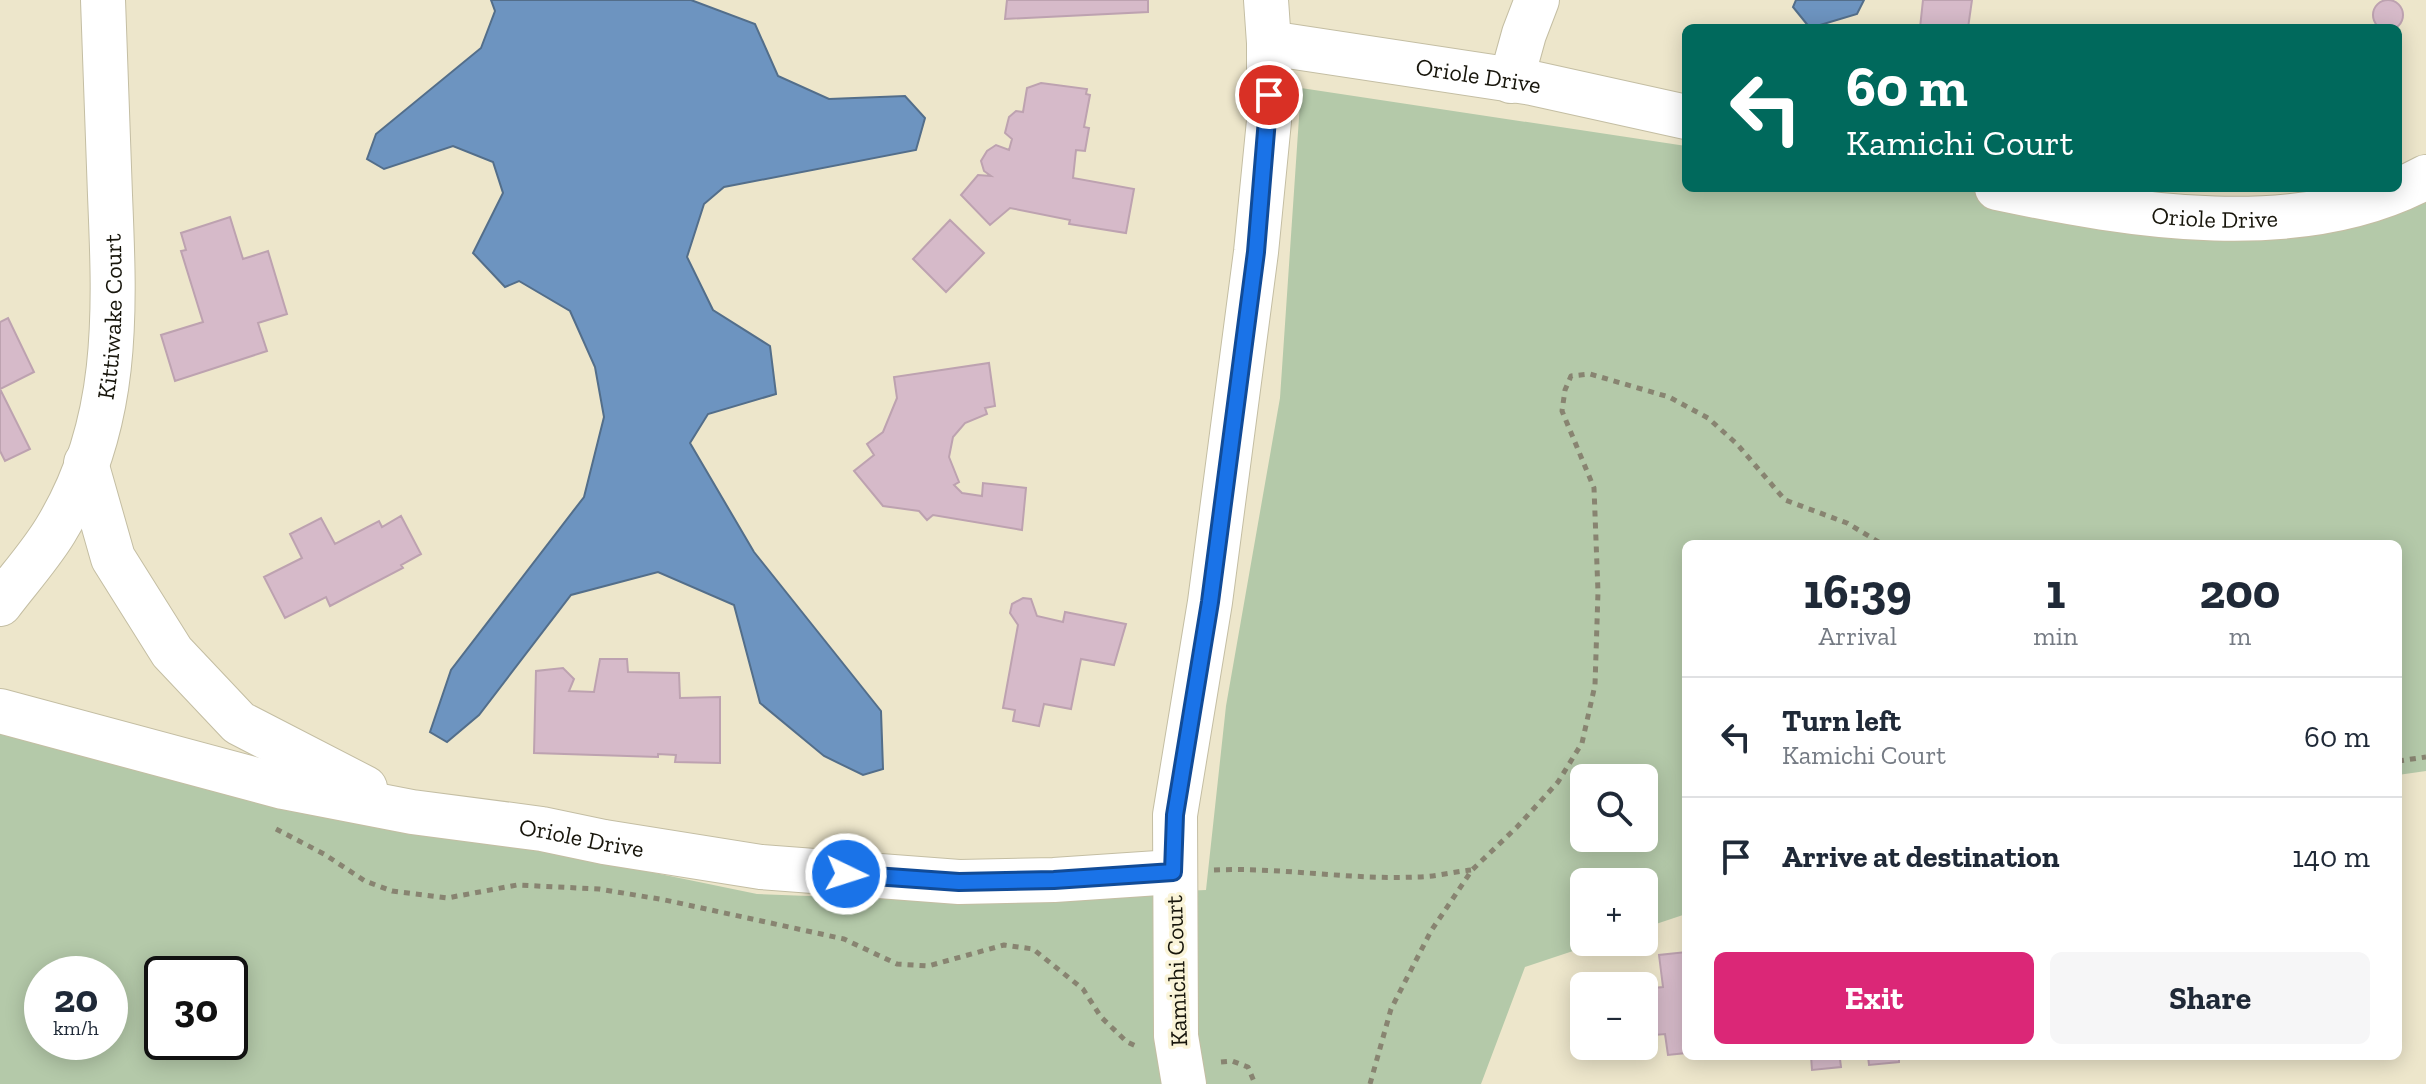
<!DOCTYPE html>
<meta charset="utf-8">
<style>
:root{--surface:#fff;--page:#f6f6f7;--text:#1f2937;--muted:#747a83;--line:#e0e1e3;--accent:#db2777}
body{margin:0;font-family:"Zilla Slab",serif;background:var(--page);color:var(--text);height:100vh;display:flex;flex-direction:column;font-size:30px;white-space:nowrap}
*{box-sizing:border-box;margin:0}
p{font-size:26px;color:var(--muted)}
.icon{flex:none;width:44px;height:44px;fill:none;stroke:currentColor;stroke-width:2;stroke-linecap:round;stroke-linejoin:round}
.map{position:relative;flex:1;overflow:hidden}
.sheet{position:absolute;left:1682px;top:540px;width:720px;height:520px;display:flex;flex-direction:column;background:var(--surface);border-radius:12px;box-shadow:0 4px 20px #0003}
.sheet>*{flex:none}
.top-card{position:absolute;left:1682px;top:24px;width:720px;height:168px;border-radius:12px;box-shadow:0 4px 20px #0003;background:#00695c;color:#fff;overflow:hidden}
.tools{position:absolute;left:1570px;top:764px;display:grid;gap:16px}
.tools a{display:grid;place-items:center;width:88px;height:88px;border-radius:12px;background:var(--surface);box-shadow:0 4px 20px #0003;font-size:40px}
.speed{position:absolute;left:24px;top:956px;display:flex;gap:16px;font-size:40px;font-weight:700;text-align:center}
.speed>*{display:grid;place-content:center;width:104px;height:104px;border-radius:50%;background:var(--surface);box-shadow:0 4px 20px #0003;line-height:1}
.speed small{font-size:20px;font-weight:400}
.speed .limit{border:4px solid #111;border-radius:12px;background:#fff;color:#111}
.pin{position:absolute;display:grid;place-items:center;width:68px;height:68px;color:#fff;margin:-34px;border:4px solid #fff;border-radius:50%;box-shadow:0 2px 8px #0007}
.me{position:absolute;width:88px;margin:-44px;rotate:94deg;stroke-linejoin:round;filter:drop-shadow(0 0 6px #0008)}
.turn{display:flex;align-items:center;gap:28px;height:168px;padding:0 32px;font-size:36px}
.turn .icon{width:104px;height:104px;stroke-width:2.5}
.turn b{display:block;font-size:56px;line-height:68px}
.eta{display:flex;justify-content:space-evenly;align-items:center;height:136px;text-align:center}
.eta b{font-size:48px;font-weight:700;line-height:56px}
.action{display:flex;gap:16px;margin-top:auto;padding:16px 32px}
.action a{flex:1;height:92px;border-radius:12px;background:var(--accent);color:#fff;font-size:32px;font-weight:700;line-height:92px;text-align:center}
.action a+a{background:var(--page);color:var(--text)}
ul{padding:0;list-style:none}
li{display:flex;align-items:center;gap:24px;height:120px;padding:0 32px;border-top:2px solid var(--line)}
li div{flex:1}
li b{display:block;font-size:30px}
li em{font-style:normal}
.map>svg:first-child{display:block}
</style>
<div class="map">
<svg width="2426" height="1084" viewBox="0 0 2426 1084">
<rect width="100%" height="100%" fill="#ede6cb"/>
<path fill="#b4c9a9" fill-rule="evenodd" d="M1301 88 1686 146V188H1951L2033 201 2426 196V771L2398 775V544H1686V914L1644 928V882H1584V942H1600L1525 967 1481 1084H0V702L534 848 757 894 941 901 1206 890 1226 706 1280 398ZM1584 778H1644V838H1584ZM42 974H110V1042H42ZM162 974H230V1042H162Z"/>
<path fill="#6d94c0" stroke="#536e8a" stroke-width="2" d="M491 0H691L755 24 778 76 829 99 905 96 925 118 916 150 724 187 704 204 687 257 713 310 770 346 776 394 708 414 690 443 754 552 881 711 883 769 863 775 824 756 760 703 734 605 658 572 571 595 479 715 447 742 430 732 451 670 584 497 604 417 595 367 570 311 519 281 505 287 473 253 503 193 493 162 453 146 384 169 367 159 376 134 481 48 495 11Z
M1796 0H1864L1857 14 1810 28 1793 7Z"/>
<path fill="#d6bac9" stroke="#bda2b0" stroke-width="2" d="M1007 0H1148V12L1005 19Z
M1923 0H1972L1968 28H1920Z
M2373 15a15 15 0 1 1 30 0a15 15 0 1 1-30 0Z
M1041 83 1087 89 1086 94 1090 95 1084 127 1089 128 1085 151 1076 150 1073 178 1134 189 1126 233 1069 224 1070 220 1010 208 990 225 961 195 978 175 991 176 984 171 981 161 987 151 996 145 1009 150 1012 139 1005 133 1009 117 1016 111 1023 112 1027 88Z
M230 217 243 259 268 251 287 314 258 323 267 351 175 381 161 335 203 322 181 251 186 250 181 233Z
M950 220 984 253 946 292 913 259Z
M8 318 34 372 0 389 30 449 5 461 0 451V322Z
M989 363 995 406 985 408 987 414 965 423 953 437 949 457 959 482 954 485 962 493 982 496 983 483 1026 488 1022 530 933 515 927 520 919 511 883 506 854 471 874 455 867 444 883 432 897 398 894 377Z
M401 516 421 554 401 565 403 568 330 606 326 597 285 618 264 577 302 558 290 534 321 518 335 544 379 521 382 527Z
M1023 598 1031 599 1037 616 1063 622 1065 612 1126 624 1114 665 1081 659 1071 709 1044 704 1039 726 1013 721 1015 710 1003 708 1018 625 1010 613 1012 604Z
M600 659H627L628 672 679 673 680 698 720 697V763L675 762 676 755 658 754V757L534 753 536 671 563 668 574 679 569 691 594 692Z
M1686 952V1053L1668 1055 1665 1034 1644 1036V989L1663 987 1659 955Z
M1594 1046H1624V1054L1595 1058Z
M1811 1056H1863L1840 1059 1841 1067 1812 1070Z
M1868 1056H1899V1062L1869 1065Z"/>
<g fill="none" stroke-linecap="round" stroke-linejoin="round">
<defs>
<g id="minor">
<path id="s1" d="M1269 43 1532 83 1686 117"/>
<path d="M1511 81 1524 34 1537 0"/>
<path id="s2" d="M1997 188C2130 216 2301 245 2426 177"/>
<path d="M86 463 113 558 172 652 239 723 365 788"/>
<path id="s3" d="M0 604C18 580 39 557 55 531 120 426 115 313 110 195 108 130 105 65 103 0"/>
<path id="s4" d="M0 711 283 787 412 812 542 829 604 842 761 867 959 882 1054 880 1173 872"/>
<path d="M1184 1084 1176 1036 1175 815 1210 602 1256 252 1269 121V43L1266 0"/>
</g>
</defs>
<use href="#minor" stroke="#c4bea3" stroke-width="46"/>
<path stroke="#888471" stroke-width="5" stroke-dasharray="6 6" stroke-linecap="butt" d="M2398 761 2426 757
M276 829 324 854 365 881 392 891 447 898 517 885 599 889 665 900 844 939 897 964 928 966 1004 945 1033 949 1083 989 1101 1017 1127 1042 1138 1047
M1214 870C1281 867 1349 880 1416 877 1434 877 1453 872 1471 870
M1221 1062 1232 1061 1248 1067 1255 1084
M1370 1084 1391 1009 1431 931 1472 870 1517 827 1558 782 1582 743 1595 685 1598 592 1594 488 1562 411 1565 390 1571 376 1590 374 1669 397 1708 418 1737 444 1785 500 1847 523 1882 544"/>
<use href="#minor" stroke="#fff" stroke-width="44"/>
</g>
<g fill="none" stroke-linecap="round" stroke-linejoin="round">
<defs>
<path id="route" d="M846 874 959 882 1054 880 1173 872 1175 815 1210 602 1256 252 1269 95"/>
</defs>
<use href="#route" stroke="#114b97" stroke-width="20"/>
<use href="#route" stroke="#1a73e8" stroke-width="14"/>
</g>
<g text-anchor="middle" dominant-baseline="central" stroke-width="7" stroke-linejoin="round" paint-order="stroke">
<g font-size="24" fill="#17150b" stroke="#faf4d8">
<text stroke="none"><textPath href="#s1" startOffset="212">Oriole Drive</textPath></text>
<text stroke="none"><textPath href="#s2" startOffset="220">Oriole Drive</textPath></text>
<text stroke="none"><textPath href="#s3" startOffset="316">Kittiwake Court</textPath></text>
<text stroke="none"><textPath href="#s4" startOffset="596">Oriole Drive</textPath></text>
<text transform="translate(1176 971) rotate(-92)">Kamichi Court</text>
</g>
</g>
</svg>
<div class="tools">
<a><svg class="icon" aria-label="search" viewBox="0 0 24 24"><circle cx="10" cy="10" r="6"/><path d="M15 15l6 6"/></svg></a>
<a>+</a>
<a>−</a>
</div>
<div class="speed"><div>20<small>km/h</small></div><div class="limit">30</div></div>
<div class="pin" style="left:1269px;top:95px;background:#d93025"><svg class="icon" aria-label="arrive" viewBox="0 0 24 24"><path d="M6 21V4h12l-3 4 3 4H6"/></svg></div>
<svg class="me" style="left:846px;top:874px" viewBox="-20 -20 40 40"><circle r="17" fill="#1a73e8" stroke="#fff" stroke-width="3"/><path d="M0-11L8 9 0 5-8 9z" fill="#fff"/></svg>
<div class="top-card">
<div class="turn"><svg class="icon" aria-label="left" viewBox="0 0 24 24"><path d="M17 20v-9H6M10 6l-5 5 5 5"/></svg><div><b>60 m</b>Kamichi Court</div></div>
</div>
<section class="sheet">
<div class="eta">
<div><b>16:39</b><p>Arrival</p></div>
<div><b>1</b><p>min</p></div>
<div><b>200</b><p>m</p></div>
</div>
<ul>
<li><svg class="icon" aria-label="left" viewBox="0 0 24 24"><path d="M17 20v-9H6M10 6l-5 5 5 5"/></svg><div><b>Turn left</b><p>Kamichi Court</p></div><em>60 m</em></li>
<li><svg class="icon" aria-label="arrive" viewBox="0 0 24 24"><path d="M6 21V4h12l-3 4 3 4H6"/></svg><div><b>Arrive at destination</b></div><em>140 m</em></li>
</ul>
<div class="action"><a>Exit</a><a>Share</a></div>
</section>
</div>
